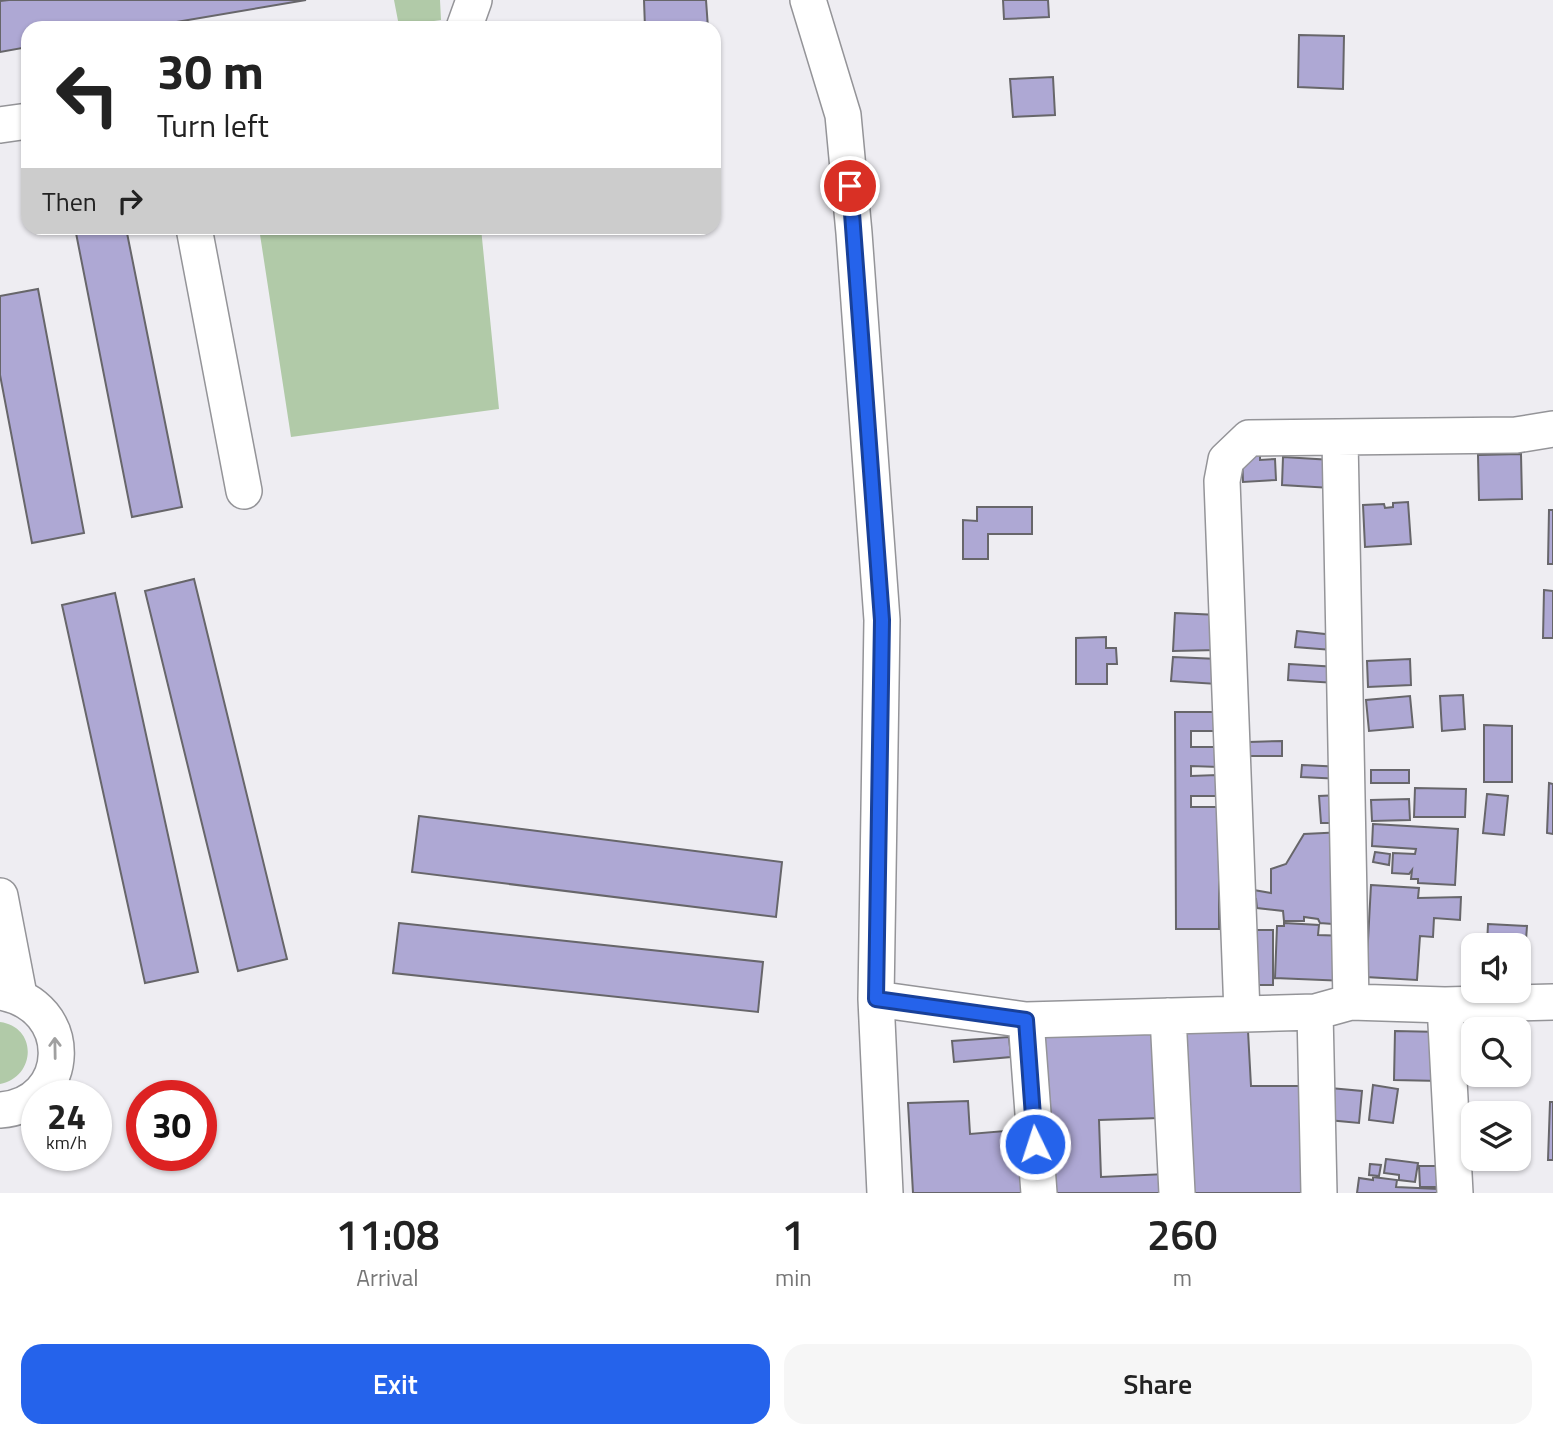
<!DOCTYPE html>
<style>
:root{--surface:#fff;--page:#f6f6f6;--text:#222;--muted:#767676;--accent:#2563eb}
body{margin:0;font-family:"Titillium Web",sans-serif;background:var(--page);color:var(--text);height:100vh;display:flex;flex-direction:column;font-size:26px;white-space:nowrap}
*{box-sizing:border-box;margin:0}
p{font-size:23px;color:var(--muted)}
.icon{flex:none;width:38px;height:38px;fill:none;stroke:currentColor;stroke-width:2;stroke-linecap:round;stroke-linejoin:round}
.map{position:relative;height:1193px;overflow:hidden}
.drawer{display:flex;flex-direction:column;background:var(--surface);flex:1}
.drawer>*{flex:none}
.guide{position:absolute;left:21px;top:21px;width:700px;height:214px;border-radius:21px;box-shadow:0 2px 5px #0004;background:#fff;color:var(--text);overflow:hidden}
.fabs{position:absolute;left:1461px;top:933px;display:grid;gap:14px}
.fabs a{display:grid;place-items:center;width:70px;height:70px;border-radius:14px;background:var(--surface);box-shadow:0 2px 5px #0004;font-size:35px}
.speed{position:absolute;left:21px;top:1080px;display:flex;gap:14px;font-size:35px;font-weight:700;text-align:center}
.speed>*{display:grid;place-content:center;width:91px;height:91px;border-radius:50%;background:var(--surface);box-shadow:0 2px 5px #0004;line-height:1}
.speed small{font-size:18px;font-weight:400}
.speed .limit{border:10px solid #d22;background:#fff;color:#111}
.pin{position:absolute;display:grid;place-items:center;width:60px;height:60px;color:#fff;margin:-30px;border:4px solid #fff;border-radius:50%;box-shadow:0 2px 7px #0007}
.me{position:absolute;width:77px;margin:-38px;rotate:356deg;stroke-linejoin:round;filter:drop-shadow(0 0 5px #0008)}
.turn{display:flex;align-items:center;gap:24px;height:147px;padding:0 21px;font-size:32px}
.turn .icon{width:91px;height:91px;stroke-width:2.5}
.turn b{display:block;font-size:49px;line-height:60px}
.then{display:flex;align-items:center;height:66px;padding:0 21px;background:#0003;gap:14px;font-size:26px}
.eta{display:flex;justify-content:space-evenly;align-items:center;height:119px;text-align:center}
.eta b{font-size:42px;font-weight:600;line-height:49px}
.button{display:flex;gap:14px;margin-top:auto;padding:14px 21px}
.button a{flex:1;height:80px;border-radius:21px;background:var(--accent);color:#fff;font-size:28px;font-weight:600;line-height:80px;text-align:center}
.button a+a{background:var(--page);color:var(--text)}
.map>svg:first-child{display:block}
</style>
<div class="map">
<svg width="1553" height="1193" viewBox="0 0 1553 1193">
<rect width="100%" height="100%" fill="#eeedf2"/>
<path fill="#b1caa8" d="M394 0H440L441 20 399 26Z
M259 228H481L499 409 291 437Z
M0 1022C38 1027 36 1077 0 1084Z"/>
<path fill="#aea8d4" stroke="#67666a" stroke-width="2" d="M9 0H306L141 28H28V47L0 52V1Z
M644 0H706L708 28H645Z
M1003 0H1048L1049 17 1004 19Z
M1299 35 1344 36 1343 89 1298 87Z
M1053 77 1055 115 1013 117 1010 79Z
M75 228H126L182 507 132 517Z
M38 289 84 533 32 543 0 375V296Z
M1521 454 1522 499 1479 500 1478 455Z
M1260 455V460L1275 459 1276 480 1243 482 1242 456Z
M1283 457 1332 460 1331 488 1282 485Z
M1408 502 1411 544 1365 547 1363 505 1384 504 1385 508 1393 507V503Z
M977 507H1032V534H988V559H963V520L977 521Z
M1549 510H1553V564H1548Z
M194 579 287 959 238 971 145 591Z
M1544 590 1553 591V638H1543Z
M115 593 198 972 145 983 62 605Z
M1175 613 1219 615 1217 650 1173 651Z
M1297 631 1334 635 1332 650 1295 647Z
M1106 637V648H1116L1117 664H1107V684H1076V638Z
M1173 657 1218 659 1217 684 1171 681Z
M1410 659 1411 685 1368 687 1367 661Z
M1289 664 1337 667 1336 683 1288 680Z
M1463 695 1465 729 1442 731 1440 696Z
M1410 696 1413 727 1369 731 1366 700Z
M1175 712H1219L1220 731H1191V747H1219V767L1191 766V776L1217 775V796H1191V807H1219V929H1176Z
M1484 725 1512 726V782H1484Z
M1282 741V756H1248L1249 742Z
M1302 765 1343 767 1342 779 1301 777Z
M1371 770H1409V783H1371Z
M1549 783 1553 784V834L1547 833Z
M1415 788 1466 789 1465 817H1414Z
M1487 794 1508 796 1504 835 1483 833Z
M1340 795 1342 823H1321L1319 796Z
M1409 799 1410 820 1372 821 1371 800Z
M419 816 782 862 776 917 412 872Z
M1373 824 1458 829 1455 885 1418 883V879H1411L1412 870 1409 874 1392 873 1393 853 1415 854 1416 849 1372 846Z
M1344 832 1346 925 1320 923 1318 919 1304 917V921H1284L1283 911 1257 908 1256 899 1249 898 1248 889 1271 893V869L1286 864 1304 834Z
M1375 852 1390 854 1389 865 1373 862Z
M1371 885 1419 888 1418 898 1461 897 1460 920 1434 918 1433 937 1420 936 1417 980 1366 977Z
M399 923 763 962 758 1012 393 973Z
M1284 923 1319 925 1318 935 1347 936 1346 981 1275 978 1277 926H1284Z
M1488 924 1527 926 1526 940H1518V945H1487Z
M1247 930H1273V985H1247Z
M1248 1031 1251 1086H1301L1304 1193H1189L1185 1033Z
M1395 1031 1441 1032 1440 1081 1394 1080Z
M1156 1032 1159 1118 1099 1120 1101 1177 1166 1174 1167 1193H1048L1043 1036Z
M1009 1037 1011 1057 954 1062 952 1041Z
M1373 1085 1398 1089 1393 1123 1369 1120Z
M1330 1088 1362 1091 1359 1123 1328 1120Z
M968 1101 970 1134 1017 1130 1022 1193H913L908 1103Z
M1550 1102H1553V1160H1548Z
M1386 1159 1418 1163 1415 1182 1399 1180V1175L1384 1173Z
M1370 1164 1381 1165 1379 1176 1369 1175Z
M1419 1166H1439L1440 1187H1420Z
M1373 1177 1397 1180 1396 1187 1439 1189V1193H1357L1359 1178 1373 1180Z"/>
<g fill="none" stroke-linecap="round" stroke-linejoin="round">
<defs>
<path id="minor" d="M808 0 843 115 854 233 882 620 876 999 885 1193
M464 28 474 0
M0 125 28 121
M194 228 244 491
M1340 439 1351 1002
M0 896 19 995
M0 992C77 1005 73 1105 0 1110
M876 999 1026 1020 1315 1012 1351 1002 1445 1005 1553 1002
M1445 1005 1455 1193
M1315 1012 1319 1193
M1242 1013 1222 481 1226 460 1249 438 1516 435 1553 429
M1168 1016 1177 1193
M1026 1020 1039 1193"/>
</defs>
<use href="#minor" stroke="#949498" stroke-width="38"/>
<use href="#minor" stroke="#fff" stroke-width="35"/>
</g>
<defs><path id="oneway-shaft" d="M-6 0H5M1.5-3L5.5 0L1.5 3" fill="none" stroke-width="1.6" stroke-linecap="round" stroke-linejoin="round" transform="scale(1.75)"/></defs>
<use stroke="#a0a0a0" href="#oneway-shaft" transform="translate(55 1048) rotate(-91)"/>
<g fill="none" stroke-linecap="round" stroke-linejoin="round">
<defs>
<path id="route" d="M850 186 882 620 876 999 1026 1020 1035 1144"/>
</defs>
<use href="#route" stroke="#184099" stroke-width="18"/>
<use href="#route" stroke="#2563eb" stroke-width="12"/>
</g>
</svg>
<div class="fabs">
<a><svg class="icon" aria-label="sound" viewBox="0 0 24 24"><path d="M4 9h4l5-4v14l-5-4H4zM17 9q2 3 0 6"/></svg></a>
<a><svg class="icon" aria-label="search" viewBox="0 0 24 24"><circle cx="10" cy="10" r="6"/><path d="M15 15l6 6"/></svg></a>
<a><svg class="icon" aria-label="layers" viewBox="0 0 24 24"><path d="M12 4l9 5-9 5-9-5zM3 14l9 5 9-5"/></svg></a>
</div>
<div class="speed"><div>24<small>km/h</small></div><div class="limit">30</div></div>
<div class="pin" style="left:850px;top:186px;background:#d93025"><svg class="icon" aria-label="arrive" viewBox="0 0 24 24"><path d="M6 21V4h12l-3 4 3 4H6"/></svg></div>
<svg class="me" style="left:1035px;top:1144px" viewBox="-20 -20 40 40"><circle r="17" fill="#2563eb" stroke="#fff" stroke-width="3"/><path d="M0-11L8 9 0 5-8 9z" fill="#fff"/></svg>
<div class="guide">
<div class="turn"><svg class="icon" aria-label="left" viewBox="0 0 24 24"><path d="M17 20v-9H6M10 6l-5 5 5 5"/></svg><div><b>30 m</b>Turn left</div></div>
<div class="then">Then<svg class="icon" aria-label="right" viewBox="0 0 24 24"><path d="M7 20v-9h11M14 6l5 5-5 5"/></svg></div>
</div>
</div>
<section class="drawer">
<div class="eta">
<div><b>11:08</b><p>Arrival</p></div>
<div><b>1</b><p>min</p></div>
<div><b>260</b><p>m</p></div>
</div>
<div class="button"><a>Exit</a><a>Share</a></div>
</section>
